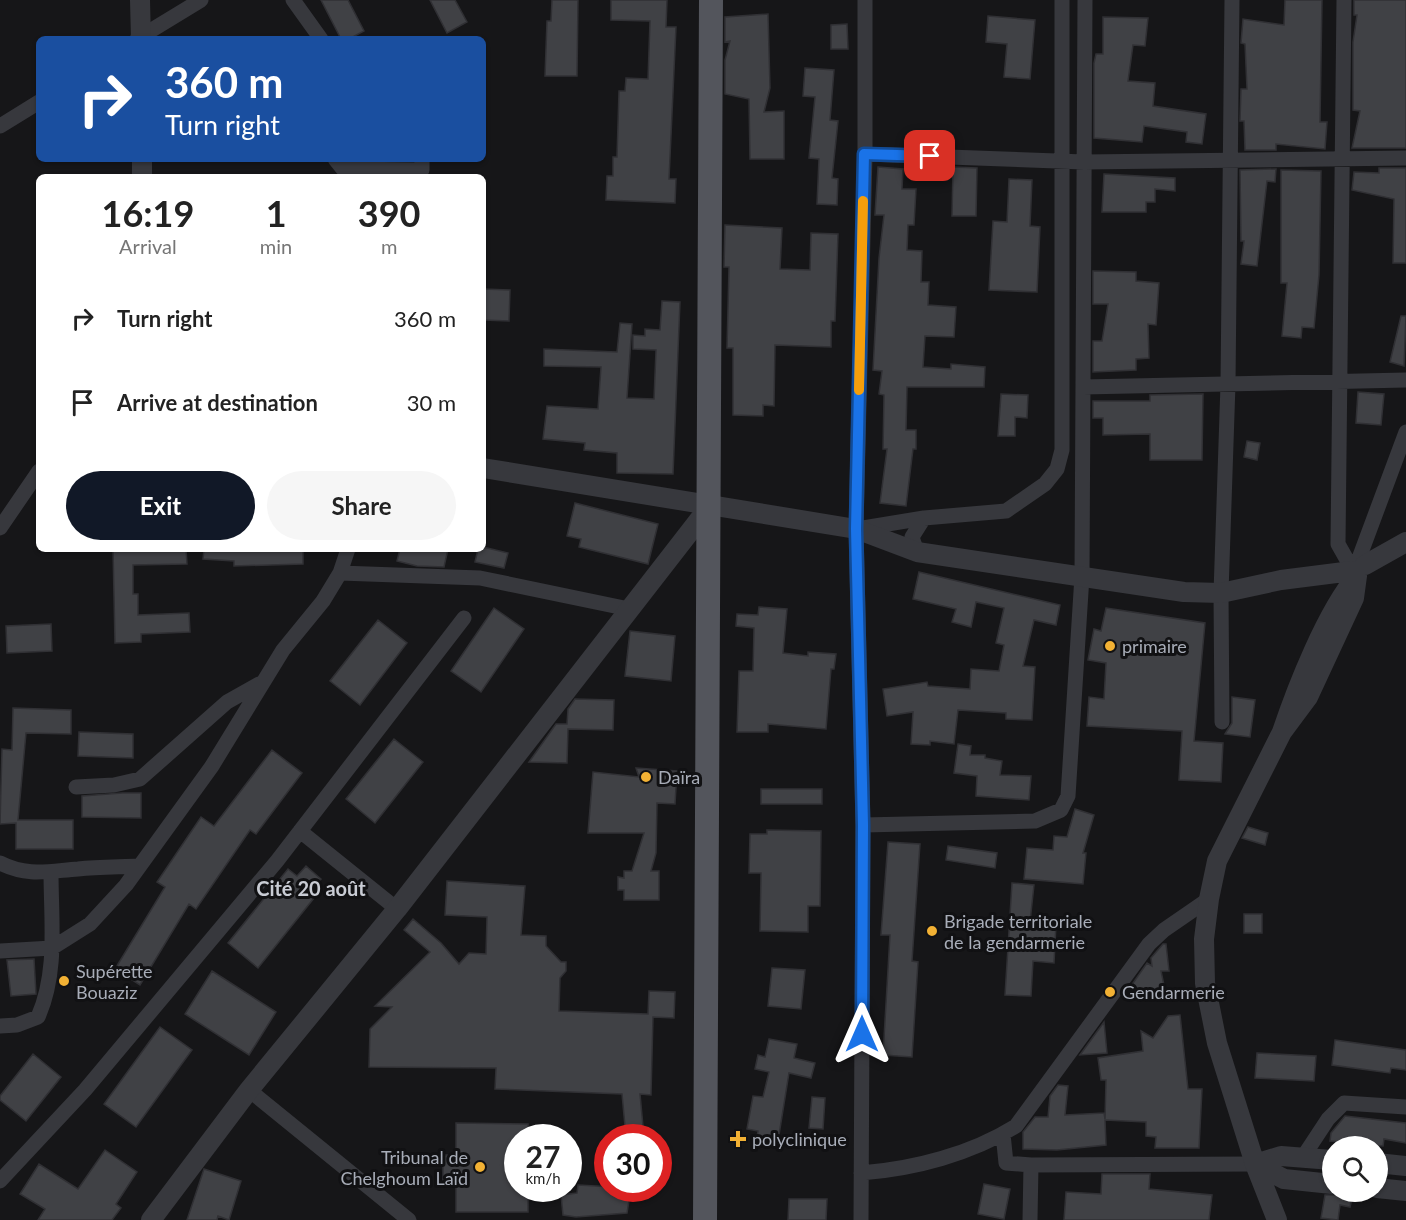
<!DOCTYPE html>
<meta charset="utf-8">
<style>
:root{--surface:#fff;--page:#f6f6f6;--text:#222;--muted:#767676;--accent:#111827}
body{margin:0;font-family:Lato,sans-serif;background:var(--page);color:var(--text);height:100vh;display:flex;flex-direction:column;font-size:22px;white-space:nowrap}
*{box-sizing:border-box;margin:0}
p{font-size:20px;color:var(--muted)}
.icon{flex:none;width:33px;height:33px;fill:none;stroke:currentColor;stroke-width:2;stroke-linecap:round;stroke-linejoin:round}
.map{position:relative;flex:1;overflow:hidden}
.details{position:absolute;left:36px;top:174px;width:450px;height:378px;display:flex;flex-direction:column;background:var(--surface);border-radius:9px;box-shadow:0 2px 4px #0004}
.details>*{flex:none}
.hud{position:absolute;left:36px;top:36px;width:450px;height:126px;border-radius:9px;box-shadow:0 2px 4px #0004;background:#1a4fa0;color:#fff;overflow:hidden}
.tools{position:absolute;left:1322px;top:1136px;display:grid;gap:12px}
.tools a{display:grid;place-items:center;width:66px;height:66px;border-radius:50%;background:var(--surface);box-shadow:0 2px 4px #0004;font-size:30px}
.speed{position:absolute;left:504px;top:1124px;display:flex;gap:12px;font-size:30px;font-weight:700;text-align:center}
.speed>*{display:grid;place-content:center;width:78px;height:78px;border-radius:50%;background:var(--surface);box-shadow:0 2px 4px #0004;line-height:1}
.speed small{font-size:15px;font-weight:400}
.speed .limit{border:9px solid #d22;background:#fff;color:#111}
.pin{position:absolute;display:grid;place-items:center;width:51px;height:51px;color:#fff;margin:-26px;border-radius:12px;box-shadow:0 3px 9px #0006}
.me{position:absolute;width:66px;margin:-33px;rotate:0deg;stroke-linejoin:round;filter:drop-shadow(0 0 4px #0008)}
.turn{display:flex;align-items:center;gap:21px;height:126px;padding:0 30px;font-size:27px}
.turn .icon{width:78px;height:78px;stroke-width:2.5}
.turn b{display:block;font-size:42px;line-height:51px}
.eta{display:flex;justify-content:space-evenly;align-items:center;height:102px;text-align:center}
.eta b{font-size:36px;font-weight:700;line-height:42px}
.button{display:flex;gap:12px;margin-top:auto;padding:12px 30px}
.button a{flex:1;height:69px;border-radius:36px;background:var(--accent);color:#fff;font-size:24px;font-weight:700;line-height:69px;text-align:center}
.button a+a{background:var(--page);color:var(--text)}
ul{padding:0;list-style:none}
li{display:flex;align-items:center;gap:18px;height:84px;padding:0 30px}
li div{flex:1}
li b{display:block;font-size:22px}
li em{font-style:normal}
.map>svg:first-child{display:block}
</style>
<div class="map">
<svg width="1406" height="1220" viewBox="0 0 1406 1220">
<rect width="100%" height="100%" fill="#161618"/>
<path fill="#404145" stroke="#303034" stroke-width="1.5" d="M321 0H348L364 31 349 39H341Z
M430 0H455L467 22 447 33Z
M552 0H578L577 76H545L547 21H551Z
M611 0H667L666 27H676L669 179H676L675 203 606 200 607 176H613V157H617L619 91H625L626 78 648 79 650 21 611 20Z
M1285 0H1322L1320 122H1327L1325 149 1276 144V150H1245L1244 121H1240L1241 89H1247L1245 44 1241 43 1243 19 1284 25Z
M1354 0H1406V148H1352L1360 111 1353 110V42L1357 15H1354Z
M768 14 770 88 764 112 784 111V159H750L749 99 725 94V60L730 41 725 42V17Z
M988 16 1035 20 1030 79 1004 77 1007 44 986 42Z
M1103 17 1148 18 1145 46 1133 45 1128 81 1155 83 1153 106 1206 114 1202 144 1186 142 1187 132 1144 126 1142 142 1094 138V63L1096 54H1103Z
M847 24 848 49H831V25Z
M805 68 834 70 830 120 838 121 832 178 838 179 837 205 817 204 819 159 809 158 815 97 803 96Z
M878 167 903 169 902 189H916L914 225H908L907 250 922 251 921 282H929L928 305 956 307 954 337 925 336 923 367 951 369V364L985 367 984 387H907L906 430H916V449H913L906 506 880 503 887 449H883L884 395 879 394 882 371 873 370 879 258 884 215H875Z
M953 167 977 168 976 216H952Z
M1379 168H1406V263H1393L1394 199 1352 190 1354 172 1379 173Z
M1276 169 1275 182 1267 181 1257 266 1241 264 1244 241H1241L1240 170Z
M1281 170 1321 171 1319 275 1314 328 1302 327 1301 338 1282 336 1287 283H1281Z
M1104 174 1175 178V191L1155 189V202H1146V212H1102Z
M1009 179 1032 180 1030 226 1040 227 1037 292 989 290 993 221 1007 222Z
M725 225 782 228 780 269 810 270 811 233 838 234 835 321H831V347L775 345 774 406 763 405V416L733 415V348H727L729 267H724Z
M1093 271 1136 272V281L1159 283 1156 325 1148 324 1149 358 1136 359V370L1093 372V341H1102L1108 304H1093Z
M483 289 510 290 509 321 483 320Z
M662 301 680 302 673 474 617 473V453L584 450 585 443 543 439 547 406 598 409 601 367 544 366V349L617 352 620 323 632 324 627 398 654 399 656 350 633 349V335L645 336V329L660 330Z
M1401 316H1406L1404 366 1390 362Z
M1358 392 1384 394 1381 425 1356 423Z
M1001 394 1028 395 1027 418 1015 417V436H998Z
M1203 394 1202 460H1150V434L1103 435V418H1093V401H1150V395Z
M1247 441 1260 443 1257 460 1244 457Z
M575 503 658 524 648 564 579 547 581 539 567 536Z
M483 547 508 553 504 568 475 562 478 549Z
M113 549H186L187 564 133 565V594H138V615L189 613 190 632 141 634V642L115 643Z
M204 549H303V564L234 566V561L203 559Z
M400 549H448L444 567 417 566 397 561Z
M919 572 1060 605 1056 625 1034 620 1023 666 1035 667 1032 720 1006 719V713L958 710 954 744 930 741V745L911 744 913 712 887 716 883 689 927 682 928 686 970 689 971 669 999 671 1004 645 996 643 1004 608 976 602 971 627 952 622 956 609 913 599Z
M759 607 787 609 783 653 808 656V652L836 654 834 669H831L826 729 768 724V732H737L739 671H753L754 628 736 626 737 614 758 615Z
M494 608 524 629 481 692 451 671Z
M1106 608 1205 623 1194 741 1223 743 1221 782 1179 780 1182 731 1087 726 1089 697 1104 699 1106 663 1088 660 1094 629 1101 631Z
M378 620 407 643 360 705 330 681Z
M51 624 52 651 7 653 6 626Z
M630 631 675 636 671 681 625 676Z
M1232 697 1255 700 1250 737 1225 734 1232 723Z
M575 699 614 700 613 730 568 729 567 763 529 762 556 724H567L568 709Z
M13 708 71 710V734L26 733 18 820H73V849H16V823L0 824 2 749 12 750Z
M79 732 133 734V758L78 756Z
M394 739 423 762 375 823 346 799Z
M958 744 971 746 970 755H985V758L1002 761 1000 775 1031 776 1029 800 976 796 977 776 954 773Z
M272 750 302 773 256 834 250 830 196 909 189 904 140 985 115 969 165 887 157 882 201 817 214 826Z
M636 768 677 771 675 804 657 803 656 853 651 871H659V900H624V890H618V877L624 878V871H632L644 833H588L593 772 639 777Z
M761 789H822V804H761Z
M122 793H141V818L82 817V796Z
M1075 809 1094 815 1083 853H1086L1083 884 1024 879 1027 848 1053 850 1054 836 1067 837Z
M1248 827 1268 833 1265 845 1242 838Z
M767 830 821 831 820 906H808V932L760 931 761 873H749L750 834H767Z
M888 842 920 844 912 961 918 962 912 1057 883 1055 890 935H881Z
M948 846 997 853 995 868 946 860Z
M306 866 321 879 313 889 318 893 258 968 228 943 288 869 297 876Z
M447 881 525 886 521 935 546 936V946L561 962H566V971L560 978 559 1011 648 1014 649 991 675 992 674 1018 653 1017 651 1095 640 1094 644 1137H626L622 1094 495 1089 496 1068 369 1067 370 1029 392 1007 375 1006 430 952 404 930 413 919 441 943 459 964 469 953 486 954 487 917 445 915Z
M1012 883 1034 885 1030 922 1056 924 1054 963 1033 961 1031 996 1005 995Z
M1244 914H1262V933H1244Z
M1163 944H1166L1169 971H1161L1165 990 1131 993V986L1147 963 1152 966 1151 958Z
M34 959 36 994 11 996 7 960Z
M772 968 805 970 801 1009 768 1006Z
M212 971 276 1012 249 1055 185 1014Z
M1180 1015 1188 1089H1202L1199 1148H1155L1156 1137 1146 1136V1122L1105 1120 1106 1145 1057 1150 1023 1149V1132L1035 1117H1048L1050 1096 1058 1085 1068 1086 1065 1115 1104 1113 1105 1119 1106 1080H1101L1098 1058 1143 1051 1141 1031 1153 1038 1168 1016Z
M1104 1022 1107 1053 1080 1055Z
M160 1027 192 1050 136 1127 104 1104Z
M769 1039 797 1044 794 1058 815 1063 811 1078 789 1073 778 1141 757 1137 758 1131 747 1129 753 1096 763 1097 769 1072 755 1069 758 1055 765 1057Z
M1335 1040 1406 1050V1070L1391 1068 1390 1073 1332 1065Z
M1257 1053 1316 1056 1314 1081 1255 1078Z
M33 1054 61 1077 26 1121 0 1100V1096Z
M812 1097 825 1098 823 1129 809 1128Z
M1345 1116 1406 1123V1143L1384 1139 1383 1146 1330 1141 1331 1133Z
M456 1123 528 1124V1137H518V1188H528V1212H456V1180L443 1181V1155H456Z
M105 1150 137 1172 116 1204 121 1208 112 1220H38L45 1209 20 1194 39 1164 78 1189Z
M204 1169 241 1181 229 1220 218 1216 217 1220H187Z
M1102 1174H1150L1149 1189 1212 1195 1209 1220H1064L1066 1192 1101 1194Z
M984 1184 1010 1189 1004 1219 978 1214Z
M578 1185 631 1188 627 1213 576 1217 563 1215 561 1195 577 1193Z
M1341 1192 1353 1194 1350 1207 1340 1205 1338 1220 1321 1218 1325 1195H1336Z
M789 1199H827L826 1220H788Z"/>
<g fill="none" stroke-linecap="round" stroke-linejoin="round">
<path stroke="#37383d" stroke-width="15" d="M293 0 321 39
M1344 0 1338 544 1351 567
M137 39 201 0
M0 126 39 102
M865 154 1084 162 1406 158
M335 159 343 169 422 170V159
M1083 387 1406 380
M0 528 39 471
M857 529 924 518 1006 511 1045 484 1057 469 1062 450V0
M917 552 912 537 924 518
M1358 561 1406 432
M340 573 480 578 629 609
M1222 722 1221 593 1228 384 1232 0
M76 787 114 785 140 779 227 702 259 684
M863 825 1035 821 1061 810 1068 796 1082 576 1085 0
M300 831 397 909
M0 863C27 877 49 871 78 869 98 867 119 867 139 866
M0 951 52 948 90 924 126 885 212 766 283 650 323 601 340 573 348 549
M0 1026 17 1025 38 1017C58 972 51 921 51 872
M249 1090 409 1220
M1003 1134 1006 1163 1031 1165 1030 1220
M1303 1157 1328 1119 1344 1103 1406 1107
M1031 1165 1255 1164
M861 1173C914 1169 971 1154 1016 1126L1149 944 1164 930 1209 899
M0 1181 85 1090 277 861 464 618
M861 1220 863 825 856 529 865 154V0"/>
<path stroke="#37383d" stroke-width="20" d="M140 0 141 39
M142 159V177
M483 468 856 529 917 552 1184 592 1221 593 1281 580 1352 571
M1365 565 1406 542
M1377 1163 1406 1166
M1255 1164 1284 1179 1332 1184
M1255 1164 1281 1156 1332 1160
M1377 1188 1406 1191
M151 1220 249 1090 397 909 709 507
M1277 1220 1255 1164 1217 1043 1205 983 1204 939 1209 899 1217 861 1282 732 1308 697 1354 598 1357 576C1327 611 1297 687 1282 732"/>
<path stroke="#53555c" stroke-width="24" d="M705 1220 711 0"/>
</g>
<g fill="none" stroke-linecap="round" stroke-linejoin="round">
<defs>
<path id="route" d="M862 1034 863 825 856 529 864 154 930 156"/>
</defs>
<use href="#route" stroke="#114b97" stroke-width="15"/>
<use href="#route" stroke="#1a73e8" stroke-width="10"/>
<path stroke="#f59e0b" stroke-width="10" d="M859 390 863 201"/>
</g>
<g fill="#f2b134" stroke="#111113" stroke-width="2">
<circle cx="1110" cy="646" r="6"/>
<circle cx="646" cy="777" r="6"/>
<circle cx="932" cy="931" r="6"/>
<circle cx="64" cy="981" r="6"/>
<circle cx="1110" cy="992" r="6"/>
<path d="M735 1130h6v6h6v6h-6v6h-6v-6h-6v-6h6z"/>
<circle cx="480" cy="1167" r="6"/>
</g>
<g text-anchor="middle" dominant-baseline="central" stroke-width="6" stroke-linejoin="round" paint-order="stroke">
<g font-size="18" fill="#a8adb8" stroke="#111113" text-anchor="start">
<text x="1122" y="646">primaire</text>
<text x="658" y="777">Daïra</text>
<text x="944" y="921">Brigade territoriale<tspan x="944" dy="21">de la gendarmerie</tspan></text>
<text x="76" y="971">Supérette<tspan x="76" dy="21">Bouaziz</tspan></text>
<text x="1122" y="992">Gendarmerie</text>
<text x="752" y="1139">polyclinique</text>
<text x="468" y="1157" text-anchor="end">Tribunal de<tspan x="468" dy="21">Chelghoum Laïd</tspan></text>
</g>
<g font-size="20" font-weight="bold" fill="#c9ccd4" stroke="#111113">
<text x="311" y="888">Cité 20 août</text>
</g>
</g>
</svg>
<div class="tools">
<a><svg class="icon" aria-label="search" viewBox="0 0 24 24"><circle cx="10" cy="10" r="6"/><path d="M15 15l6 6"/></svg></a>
</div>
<div class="speed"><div>27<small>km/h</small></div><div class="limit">30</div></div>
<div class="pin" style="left:930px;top:156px;background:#d93025"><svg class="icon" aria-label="arrive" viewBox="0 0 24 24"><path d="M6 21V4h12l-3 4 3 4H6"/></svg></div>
<svg class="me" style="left:862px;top:1034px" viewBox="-20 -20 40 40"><path d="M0-17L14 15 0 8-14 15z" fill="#1a73e8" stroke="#fff" stroke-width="4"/></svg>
<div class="hud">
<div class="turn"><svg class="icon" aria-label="right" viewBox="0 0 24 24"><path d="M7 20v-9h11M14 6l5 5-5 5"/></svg><div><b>360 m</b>Turn right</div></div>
</div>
<section class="details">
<div class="eta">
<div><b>16:19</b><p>Arrival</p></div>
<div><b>1</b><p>min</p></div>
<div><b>390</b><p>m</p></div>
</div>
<ul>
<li><svg class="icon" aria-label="right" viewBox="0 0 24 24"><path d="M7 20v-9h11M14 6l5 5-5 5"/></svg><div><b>Turn right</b></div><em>360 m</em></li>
<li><svg class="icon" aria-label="arrive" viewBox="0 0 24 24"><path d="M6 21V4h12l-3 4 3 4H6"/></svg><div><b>Arrive at destination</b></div><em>30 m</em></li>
</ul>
<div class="button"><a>Exit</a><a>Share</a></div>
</section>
</div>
